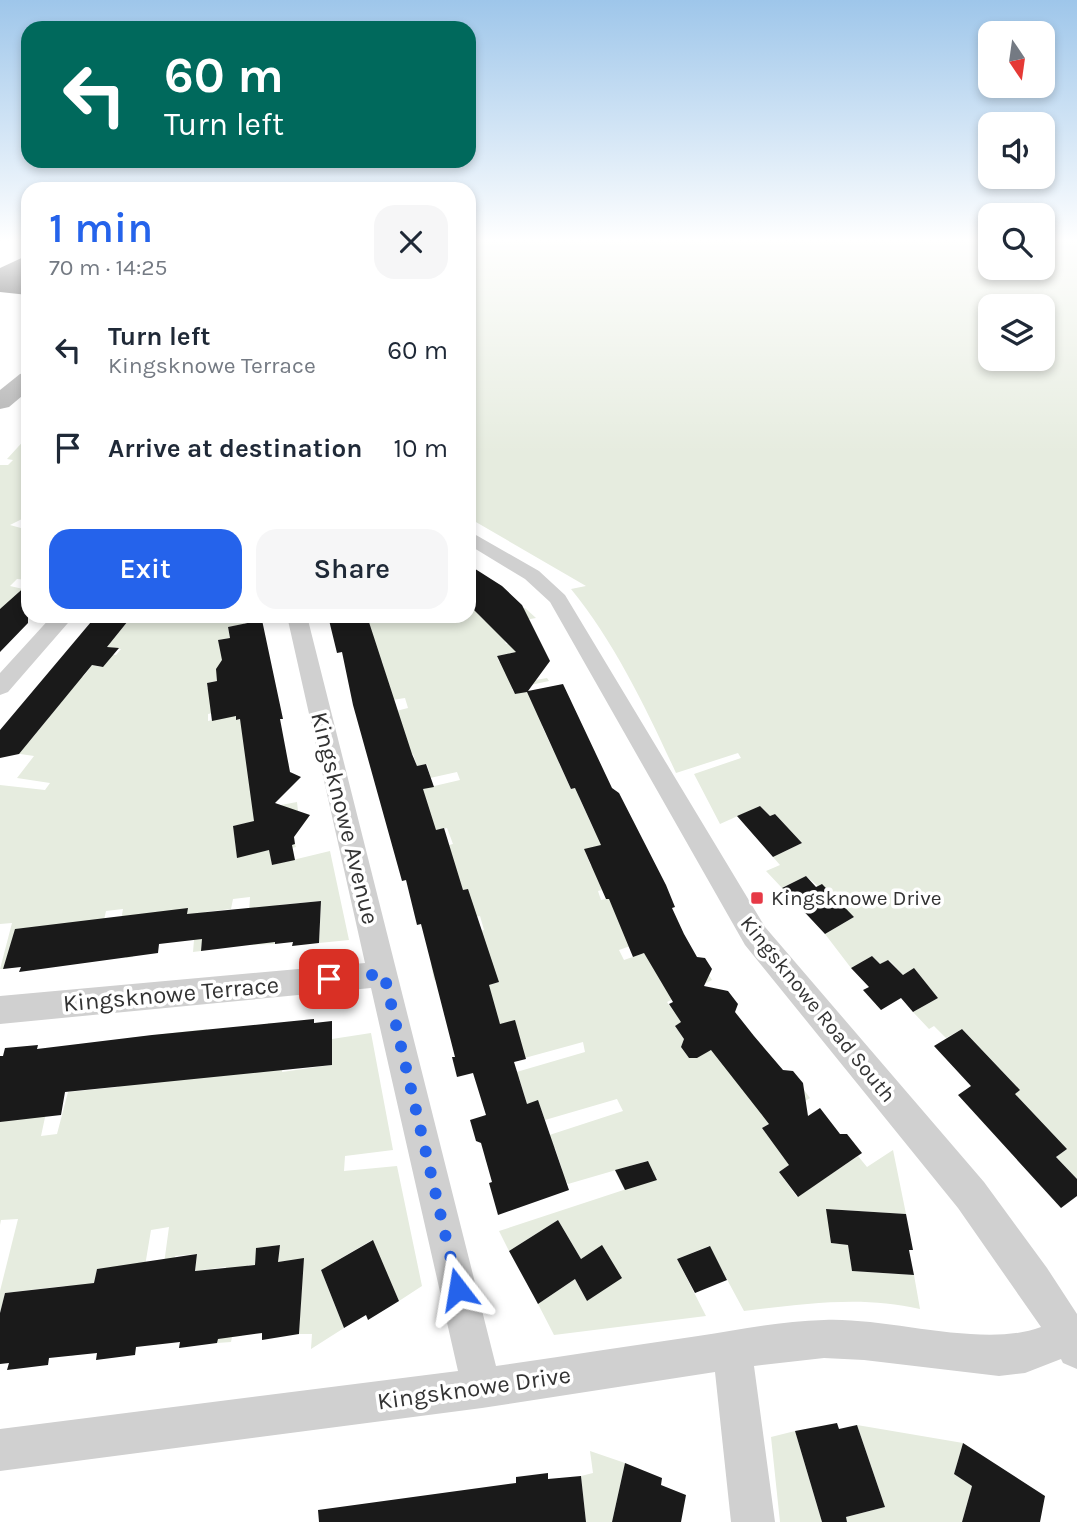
<!DOCTYPE html>
<meta charset="utf-8">
<style>
:root{--surface:#fff;--page:#f6f6f7;--text:#1f2937;--muted:#747a83;--accent:#2563eb}
body{margin:0;font-family:Karla,sans-serif;background:var(--page);color:var(--text);height:100vh;display:flex;flex-direction:column;font-size:26px;white-space:nowrap}
*{box-sizing:border-box;margin:0}
p{font-size:23px;color:var(--muted)}
.icon{flex:none;width:38px;height:38px;fill:none;stroke:currentColor;stroke-width:2;stroke-linecap:round;stroke-linejoin:round}
.map{position:relative;flex:1;overflow:hidden}
.drawer{position:absolute;left:21px;top:182px;width:455px;height:441px;display:flex;flex-direction:column;background:var(--surface);border-radius:21px;box-shadow:0 4px 10px #0003}
.drawer>*{flex:none}
.banner{position:absolute;left:21px;top:21px;width:455px;height:147px;border-radius:21px;box-shadow:0 4px 10px #0003;background:#00695c;color:#fff;overflow:hidden}
.needle{width:46px;rotate:167deg}
.fabs{position:absolute;left:978px;top:21px;display:grid;gap:14px}
.fabs a{display:grid;place-items:center;width:77px;height:77px;border-radius:14px;background:var(--surface);box-shadow:0 4px 10px #0003;font-size:35px}
.pin{position:absolute;display:grid;place-items:center;width:60px;height:60px;color:#fff;margin:-30px;border-radius:14px;box-shadow:0 4px 10px #0006}
.me{position:absolute;width:77px;margin:-38px;rotate:346deg;stroke-linejoin:round;filter:drop-shadow(0 0 5px #0008)}
.turn{display:flex;align-items:center;gap:24px;height:147px;padding:0 28px;font-size:32px}
.turn .icon{width:91px;height:91px;stroke-width:2.5}
.turn b{display:block;font-size:49px;line-height:60px}
.round{display:grid;place-items:center;flex:none;width:74px;height:74px;border-radius:21px;background:var(--page)}
.headline{display:flex;align-items:center;justify-content:space-between;height:119px;padding:0 28px}
h1{font-size:42px;font-weight:600;line-height:52px;color:var(--accent)}
.cta{display:flex;gap:14px;margin-top:auto;padding:14px 28px}
.cta a{flex:1;height:80px;border-radius:21px;background:var(--accent);color:#fff;font-size:28px;font-weight:600;line-height:80px;text-align:center}
.cta a+a{background:var(--page);color:var(--text)}
ul{padding:0;list-style:none}
li{display:flex;align-items:center;gap:21px;height:98px;padding:0 28px}
li div{flex:1}
li b{display:block;font-size:26px}
li em{font-style:normal}
.map>svg:first-child{display:block}
</style>
<div class="map">
<svg width="1077" height="1522" viewBox="0 0 1077 1522">
<rect width="100%" height="100%" fill="#fff"/>
<path fill="#e6ecdf" fill-rule="evenodd" d="M469 240H990V268H1043V240H1077V1179L1056 1157 1067 1149 979 1118 1020 1090 962 1029 946 1038 934 1026 929 1029 913 1012 938 998 916 971 911 970 903 975 889 960 880 964 872 956 851 968 825 934 854 917 806 876 782 888 766 871 780 865 773 857 802 843 775 814 770 816 760 806 720 824 694 774 741 758 738 753 676 773C647 710 615 643 571 589L586 586 469 518ZM990 306H1043V359H990Z
M28 436V516L10 525 28 530V533L21 537 28 541V580L17 579 10 586 23 589 0 612V465H8L13 460 7 459Z
M499 584 504 588 478 614 485 621 525 608 536 618 508 623 501 631 506 644 516 642 540 647 497 656 499 662 508 661 518 683 547 678 549 681 512 689 515 694 528 691 575 710V713L542 726 553 750 572 746 559 763 571 789 593 784 579 797 594 830 633 820 639 833 621 838 624 847 584 849 591 866 656 876 598 891 601 900 618 896 681 928 619 950 624 960 644 953 709 975 712 980 667 1002 675 1013 681 1010 688 1019 675 1026 684 1039 681 1047 689 1058 750 1031 723 1054 804 1090 810 1098 762 1128 771 1140 778 1135 797 1160 779 1172 797 1197 858 1156 867 1167 893 1150 906 1214 827 1209 831 1243 848 1245 852 1271 914 1275 920 1309C861 1295 804 1304 744 1311L709 1246 677 1259 706 1316 554 1335 538 1304 575 1279 587 1301 621 1277 602 1246 581 1259 558 1220 509 1251 499 1231 657 1179 647 1161 568 1184 566 1181 552 1186 548 1174 562 1169 555 1148 486 1162 485 1156 623 1111 617 1099 545 1120 538 1101 527 1104 519 1078 476 1084 585 1052 583 1042 521 1059 500 1024 486 986 499 982 480 967 434 980 431 964 475 952 471 933 484 930 480 916 422 928 421 924 439 920 455 892 441 847 453 844 447 828 396 840 383 798 460 780 457 772 421 780 420 777 430 775 427 764 417 766 413 754 374 763 380 715 408 708 405 698 392 700 382 661 343 659 377 652 349 625 331 628 332 616 368 621 373 616H469V586Z
M132 616H243L244 624 228 627 230 638 219 640 272 669 207 683V688L278 698 208 714V721L235 714 237 720 241 719 244 736 282 728V731L246 739 248 771 288 762 289 765 248 774 254 810 297 802 298 811 233 826 237 857 295 844 296 847 270 854 272 865 330 851 349 940 319 943 321 901 278 905 275 944 247 945 250 897 233 899 231 909 205 912 201 951 193 952 194 940 141 914 133 957 126 958 130 936 118 937 123 909 106 911 104 920 16 929 3 969H0L12 923 0 924V785L45 790 50 783 17 778 34 756 0 751V739L29 742 47 720 66 675 83 677 92 665 101 667 109 660 108 657 71 649 116 655 121 649 107 647Z
M268 1023H284L282 1072 331 1065 332 1039 371 1033 393 1150 345 1156 344 1171 397 1166 422 1286 399 1301 372 1240 321 1270 344 1328 311 1349 312 1334H299L303 1259 278 1262 279 1245 257 1248 255 1265H248L242 1336 232 1337 231 1342 217 1343 226 1267 195 1271 197 1254 175 1256 172 1273 168 1274 157 1345H153L169 1227 151 1230 143 1278 124 1266 97 1269 94 1283 90 1284 75 1355 71 1356 78 1315 58 1317 65 1286 5 1293 0 1313V1291L18 1219 1 1220 0 1225V1122L47 1108 41 1136 57 1134 68 1092 118 1087 129 1038 207 1029 203 1061 263 1071Z
M857 1425 963 1443 954 1474 972 1486 962 1522H847L846 1517 885 1507Z
M795 1431 822 1522H780L771 1437Z
M590 1451 625 1463 612 1522H586L581 1476 593 1473Z"/>
<path fill="#1a1a1a" d="M28 255V295L0 292V268Z
M469 565 502 586 522 605 550 661 528 691 563 684 612 788 619 793 666 885 675 907 672 908 684 934 697 957 705 958 712 969 704 986 728 991 738 1004 735 1012 754 1036 783 1070 793 1071 803 1083 808 1116 820 1108 840 1134H847L862 1153 798 1197 779 1172 789 1165 762 1128 769 1124 711 1050 697 1058H689L681 1047 684 1039 675 1026 681 1022 669 1004 673 1002 644 953 633 957 609 899H606L584 849 601 845 575 788 571 789 527 692 515 694 497 656 516 652 469 605Z
M28 584V623L0 652V609Z
M96 616H132L107 647 119 648 103 667 92 665 19 754 0 758V730Z
M328 616H367L412 754 417 766 426 764 434 787 423 789 436 830 444 828 463 890 468 889 499 982 489 985 500 1024 515 1020 526 1059 514 1062 527 1104 538 1100 569 1190 498 1215 489 1183 492 1182 481 1143 476 1141 470 1120 486 1115 473 1073 457 1077 452 1057H455L421 924 417 925 406 880 402 881 353 705 342 652 337 653Z
M262 620 283 719H280L290 772 301 777 275 803 310 815 294 837 295 844 292 845 295 860 272 865 269 850 237 858 233 826 254 821 240 719 236 720V716L212 721 207 683 217 681 216 669 222 660 218 640 230 638 228 627Z
M760 806 770 816 775 814 802 843 773 857 737 816Z
M806 876 816 887 822 884 854 917 825 934 782 888Z
M321 901 319 943 292 946 293 942 275 944V942L201 951 202 939 159 944 158 953 19 972 21 967 3 969 15 929 188 908 187 914Z
M872 956 880 964 888 960 903 975 914 968 938 998 913 1012 901 998 881 1010 863 990 869 987 851 968Z
M314 1019V1023L332 1021V1065L65 1092 61 1115 0 1122V1056H3L5 1048 38 1045 37 1049 152 1035Z
M962 1029 1020 1090 1015 1094 1067 1149 1056 1157 1077 1179V1196L1061 1208 958 1095 971 1086 934 1046Z
M648 1161 657 1180 625 1190 615 1170Z
M826 1209 906 1214 913 1250H909L914 1275 852 1271 848 1245 831 1243Z
M558 1220 581 1259 602 1245 622 1278 587 1301 575 1279 538 1304 509 1251Z
M373 1240 399 1301 368 1320 366 1315 344 1328 321 1270Z
M280 1245 278 1262 304 1258 299 1334 262 1340V1333L218 1339 217 1343 179 1348 180 1342 136 1347 135 1355 96 1360 97 1353 49 1358 48 1365 7 1370 9 1363 0 1364V1313L5 1293 94 1283 97 1269 197 1254 195 1271 255 1265 256 1248Z
M710 1246 727 1280 695 1293 677 1259Z
M837 1423 839 1429 857 1425 885 1507 846 1517 847 1522H822L795 1431Z
M963 1443 1045 1496 1040 1522H962L972 1486 954 1474Z
M625 1463 662 1478 661 1485 686 1495 681 1522H612Z
M548 1473V1479L581 1476 586 1522H319L318 1510 516 1483V1477Z"/>
<g fill="none" stroke-linecap="round" stroke-linejoin="round">
<path fill="#d0d0d0" fill-rule="evenodd" d="M469 531 539 571 565 595 765 927 984 1182 1047 1268 1077 1314V1369L1063 1363 1061 1359 1025 1373 999 1376 864 1360 824 1358 754 1366 775 1522H731L715 1372 482 1408 0 1471V1429L458 1371 371 988 0 1024V996L365 963 287 616H307L496 1366C564 1356 631 1346 698 1336 739 1330 781 1321 824 1320 889 1317 983 1349 1041 1327L958 1208 745 945 550 602 525 579 469 545Z
M52 616H74L8 692 0 695V673Z"/>
<path fill="#ababab" fill-rule="evenodd" d="M28 372V391L9 407 0 409V390L20 374Z"/>
</g>
<linearGradient id="sky" x2="0" y2="1"><stop stop-color="#9ec6ea"/><stop offset="0.53" stop-color="#fff"/><stop offset="1" stop-color="#fff" stop-opacity="0"/></linearGradient>
<rect width="1077" height="454" fill="url(#sky)"/>
<g fill="none" stroke-linecap="round" stroke-linejoin="round">
<path stroke="#2563eb" stroke-width="12" stroke-dasharray="0 21.6" d="M329 979 384 974 458 1289"/>
</g>
<rect fill="#e63946" stroke="#fff" stroke-width="2.5" x="750" y="891" width="14" height="14" rx="3.5"/>
<g text-anchor="middle" dominant-baseline="central" stroke-width="7" stroke-linejoin="round" paint-order="stroke">
<g font-size="21" fill="#333" stroke="#fff" text-anchor="start">
<text x="771" y="898">Kingsknowe Drive</text>
</g>
<g font-size="21" fill="#333" stroke="#fff">
<text transform="translate(818 1009) rotate(51)">Kingsknowe Road South</text>
</g>
<g font-size="24" fill="#333" stroke="#fff">
<text transform="translate(345 818) rotate(76)">Kingsknowe Avenue</text>
<text transform="translate(171 994) rotate(-5)">Kingsknowe Terrace</text>
<text transform="translate(474 1388) rotate(-8)">Kingsknowe Drive</text>
</g>
</g>
</svg>
<div class="fabs">
<a><svg class="needle" viewBox="-14 -14 28 28"><path d="M0-13l5 13h-10z" fill="#e53935"/><path d="M0 13l5-13h-10z" fill="#747a83"/></svg></a>
<a><svg class="icon" aria-label="sound" viewBox="0 0 24 24"><path d="M4 9h4l5-4v14l-5-4H4zM17 9q2 3 0 6"/></svg></a>
<a><svg class="icon" aria-label="search" viewBox="0 0 24 24"><circle cx="10" cy="10" r="6"/><path d="M15 15l6 6"/></svg></a>
<a><svg class="icon" aria-label="layers" viewBox="0 0 24 24"><path d="M12 4l9 5-9 5-9-5zM3 14l9 5 9-5"/></svg></a>
</div>
<div class="pin" style="left:329px;top:979px;background:#d93025"><svg class="icon" aria-label="arrive" viewBox="0 0 24 24"><path d="M6 21V4h12l-3 4 3 4H6"/></svg></div>
<svg class="me" style="left:458px;top:1289px" viewBox="-20 -20 40 40"><path d="M0-17L14 15 0 8-14 15z" fill="#2563eb" stroke="#fff" stroke-width="4"/></svg>
<div class="banner">
<div class="turn"><svg class="icon" aria-label="left" viewBox="0 0 24 24"><path d="M17 20v-9H6M10 6l-5 5 5 5"/></svg><div><b>60 m</b>Turn left</div></div>
</div>
<section class="drawer">
<div class="headline"><div><h1>1 min</h1><p>70 m · 14:25</p></div><a class="round"><svg class="icon" aria-label="close" viewBox="0 0 24 24"><path d="M6 6l12 12M18 6L6 18"/></svg></a></div>
<ul>
<li><svg class="icon" aria-label="left" viewBox="0 0 24 24"><path d="M17 20v-9H6M10 6l-5 5 5 5"/></svg><div><b>Turn left</b><p>Kingsknowe Terrace</p></div><em>60 m</em></li>
<li><svg class="icon" aria-label="arrive" viewBox="0 0 24 24"><path d="M6 21V4h12l-3 4 3 4H6"/></svg><div><b>Arrive at destination</b></div><em>10 m</em></li>
</ul>
<div class="cta"><a>Exit</a><a>Share</a></div>
</section>
</div>
